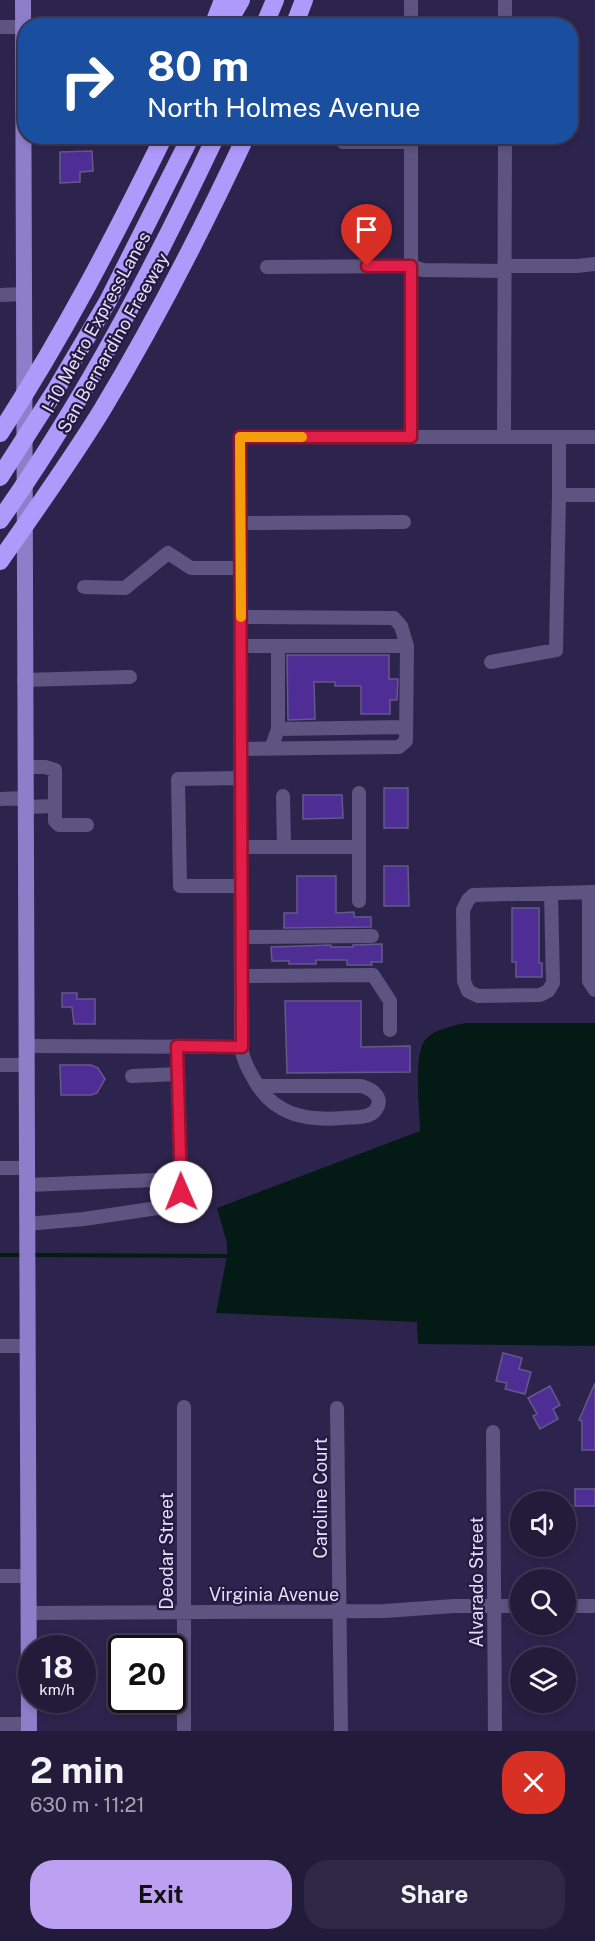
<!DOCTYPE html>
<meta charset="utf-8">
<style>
:root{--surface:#221b3a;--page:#2e2845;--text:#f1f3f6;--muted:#a2a1af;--line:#3f3954;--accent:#bca0f2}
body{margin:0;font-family:"Public Sans",sans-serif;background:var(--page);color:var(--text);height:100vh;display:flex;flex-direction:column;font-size:22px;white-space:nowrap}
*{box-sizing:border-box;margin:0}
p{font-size:20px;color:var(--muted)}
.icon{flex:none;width:33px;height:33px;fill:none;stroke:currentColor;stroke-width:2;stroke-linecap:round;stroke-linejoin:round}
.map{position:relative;height:1731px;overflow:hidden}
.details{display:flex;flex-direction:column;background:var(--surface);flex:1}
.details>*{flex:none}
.top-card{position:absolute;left:18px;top:18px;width:560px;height:126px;border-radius:24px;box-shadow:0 3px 9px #0003,0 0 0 2px var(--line);background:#1a4fa0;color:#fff;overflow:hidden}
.controls{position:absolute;left:510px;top:1491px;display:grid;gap:12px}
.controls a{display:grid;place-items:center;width:66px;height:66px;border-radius:50%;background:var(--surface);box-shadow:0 3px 9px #0003,0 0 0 2px var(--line);font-size:30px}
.speed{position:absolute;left:18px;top:1635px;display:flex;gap:12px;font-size:30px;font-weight:700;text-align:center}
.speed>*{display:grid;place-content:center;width:78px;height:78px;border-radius:50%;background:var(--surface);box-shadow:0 3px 9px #0003,0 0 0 2px var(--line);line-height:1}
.speed small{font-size:15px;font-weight:400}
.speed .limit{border:3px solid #111;border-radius:9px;background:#fff;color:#111}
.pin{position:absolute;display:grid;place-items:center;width:51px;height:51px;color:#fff;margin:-62px -26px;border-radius:50% 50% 50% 0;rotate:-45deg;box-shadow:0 0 6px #0007}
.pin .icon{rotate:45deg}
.me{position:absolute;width:66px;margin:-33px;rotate:359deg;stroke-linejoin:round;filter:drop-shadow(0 0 4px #0008)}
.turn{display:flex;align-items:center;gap:21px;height:126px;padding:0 30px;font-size:27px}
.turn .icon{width:78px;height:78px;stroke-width:2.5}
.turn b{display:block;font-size:42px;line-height:51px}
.round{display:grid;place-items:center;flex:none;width:63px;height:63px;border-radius:24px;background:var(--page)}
.summary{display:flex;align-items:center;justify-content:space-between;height:102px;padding:0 30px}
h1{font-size:36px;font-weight:700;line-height:45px}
.primary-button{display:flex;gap:12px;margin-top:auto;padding:12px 30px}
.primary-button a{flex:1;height:69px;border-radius:24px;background:var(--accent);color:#111;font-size:24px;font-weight:700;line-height:69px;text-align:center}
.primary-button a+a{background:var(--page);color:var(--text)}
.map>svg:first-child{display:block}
</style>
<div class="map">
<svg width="595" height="1731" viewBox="0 0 595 1731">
<rect width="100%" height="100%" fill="#2d244d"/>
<path fill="#041a14" d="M466 1023H595V1346L418 1344 417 1322 216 1313 227 1256V1243L217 1208 420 1131C420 1110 412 1051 427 1038 438 1028 453 1026 466 1023Z"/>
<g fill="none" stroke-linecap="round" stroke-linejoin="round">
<path stroke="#041a14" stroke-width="4" d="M0 1255H22
M33 1255 227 1256"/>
</g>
<path fill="#4e2e94" stroke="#635a88" stroke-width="1.5" d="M92 151 93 171 80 172V182L60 183V152Z
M287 655H389V679H398L397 700H390V714H361V686H335V682H314L315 719 288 720Z
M384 788H408V828H384Z
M303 795H342L343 818 303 819Z
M384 866H408L409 906H384Z
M297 876H336V913L354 912V917H371V927L284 928V913H297Z
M512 908H539V963H542V977H516V962H512Z
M382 944V962H371L372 965H347V960H316V964H289V961H272L271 947 331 945V947H353V945Z
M62 993H77V999H95V1024H74L72 1007H62Z
M285 1001H361V1047L410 1046V1072L287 1073Z
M60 1065H91L98 1068 105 1079 97 1093 91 1095H61Z
M503 1353 522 1358 519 1369 531 1372 525 1394 505 1389 507 1383 496 1381Z
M595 1383V1450H582V1421L579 1420Z
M550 1386 560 1405 553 1409 558 1419 540 1429 533 1416 537 1414 528 1398Z
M575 1489H595V1506H575Z"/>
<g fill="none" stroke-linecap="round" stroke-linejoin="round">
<path stroke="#5d5481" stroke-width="14" d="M411 0V26
M505 26V0
M0 27H23
M411 136V437
M343 142H411
M504 266H577L595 264
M267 267 411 266 423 270 504 271
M0 295 23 294
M504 437 505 136
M559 437V495H595
M240 523 404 522
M84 587 125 588 168 553 191 568H241
M241 617 394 618 401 626 407 646 406 741 399 747 241 749
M241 646H407
M491 662 556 650 559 495
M24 680 130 677
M278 729 406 727
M271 749 278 729V647
M26 767H45L55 770V821L59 825H87
M359 793V901
M283 796 284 847
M0 799 26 798
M26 807 55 806
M241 847H359
M241 886H180L178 779 241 778
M589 892V981L595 990
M551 893 553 983 548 991 540 995 478 996 468 991 464 981 463 910 468 900 473 895 595 892
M241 937 372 936
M241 976 373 975 390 1001V1030
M27 1046 241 1047
M177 1046 178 1074
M0 1065H27
M132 1076 178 1074 181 1179
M258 1086H361C373 1089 386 1099 374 1112 366 1119 352 1117 343 1118 306 1121 274 1115 255 1081 248 1069 243 1060 241 1047L240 437H595
M0 1168H27
M27 1185 181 1179V1192L164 1207 84 1219 27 1224
M0 1346H27
M337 1408 341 1731
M493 1432 495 1731
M0 1576H28
M566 1606H595
M28 1613 385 1611 454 1606H520
M0 1724H29
M184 1731V1407"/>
<path stroke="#8e7eca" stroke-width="16" d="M23 0 29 1731"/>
<path stroke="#ae9afa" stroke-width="18" d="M213 26 223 0
M226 26 241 0
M264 26 275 0
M294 26 304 0
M0 433C62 338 114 238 164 136
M0 477 55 391 108 301 191 136
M0 520C85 400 153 269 216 136
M0 561C35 511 70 462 102 410 155 322 202 230 246 136"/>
</g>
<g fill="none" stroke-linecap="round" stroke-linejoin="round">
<defs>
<path id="route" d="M181 1192 177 1046 242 1047 240 437H411V266H367"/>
</defs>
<use href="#route" stroke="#92132f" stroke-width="15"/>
<use href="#route" stroke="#e11d48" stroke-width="10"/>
<path stroke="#f59e0b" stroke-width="10" d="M241 617 240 437H302"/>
</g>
<g text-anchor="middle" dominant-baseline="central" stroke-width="4.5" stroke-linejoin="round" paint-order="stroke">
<g font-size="18" fill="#e4e0fb" stroke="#241a41">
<text transform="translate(96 322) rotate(-61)">I-10 Metro ExpressLanes</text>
<text transform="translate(113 343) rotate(-60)">San Bernardino Freeway</text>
<text transform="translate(320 1498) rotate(-90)">Caroline Court</text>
<text transform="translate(166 1551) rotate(-90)">Deodar Street</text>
<text transform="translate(476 1582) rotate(-90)">Alvarado Street</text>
<text x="274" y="1594">Virginia Avenue</text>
</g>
</g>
</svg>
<div class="controls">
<a><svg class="icon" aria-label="sound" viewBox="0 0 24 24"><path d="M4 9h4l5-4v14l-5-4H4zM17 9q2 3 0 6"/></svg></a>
<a><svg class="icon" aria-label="search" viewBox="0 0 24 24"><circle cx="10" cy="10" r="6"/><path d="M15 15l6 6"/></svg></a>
<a><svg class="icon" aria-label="layers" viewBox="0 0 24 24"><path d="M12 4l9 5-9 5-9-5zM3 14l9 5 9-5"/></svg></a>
</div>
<div class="speed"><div>18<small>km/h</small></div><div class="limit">20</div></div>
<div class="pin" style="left:367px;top:266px;background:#d93025"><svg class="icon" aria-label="arrive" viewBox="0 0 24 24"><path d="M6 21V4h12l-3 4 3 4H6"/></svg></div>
<svg class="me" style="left:181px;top:1192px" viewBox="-20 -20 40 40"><circle r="19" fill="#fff"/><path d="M0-13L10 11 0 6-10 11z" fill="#e11d48"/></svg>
<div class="top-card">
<div class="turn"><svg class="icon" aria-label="right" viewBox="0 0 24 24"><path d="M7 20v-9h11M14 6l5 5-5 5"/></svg><div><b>80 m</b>North Holmes Avenue</div></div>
</div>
</div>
<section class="details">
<div class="summary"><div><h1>2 min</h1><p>630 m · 11:21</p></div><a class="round" style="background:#d93025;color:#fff"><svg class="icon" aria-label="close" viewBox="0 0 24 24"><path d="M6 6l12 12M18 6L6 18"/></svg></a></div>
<div class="primary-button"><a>Exit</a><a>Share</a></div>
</section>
